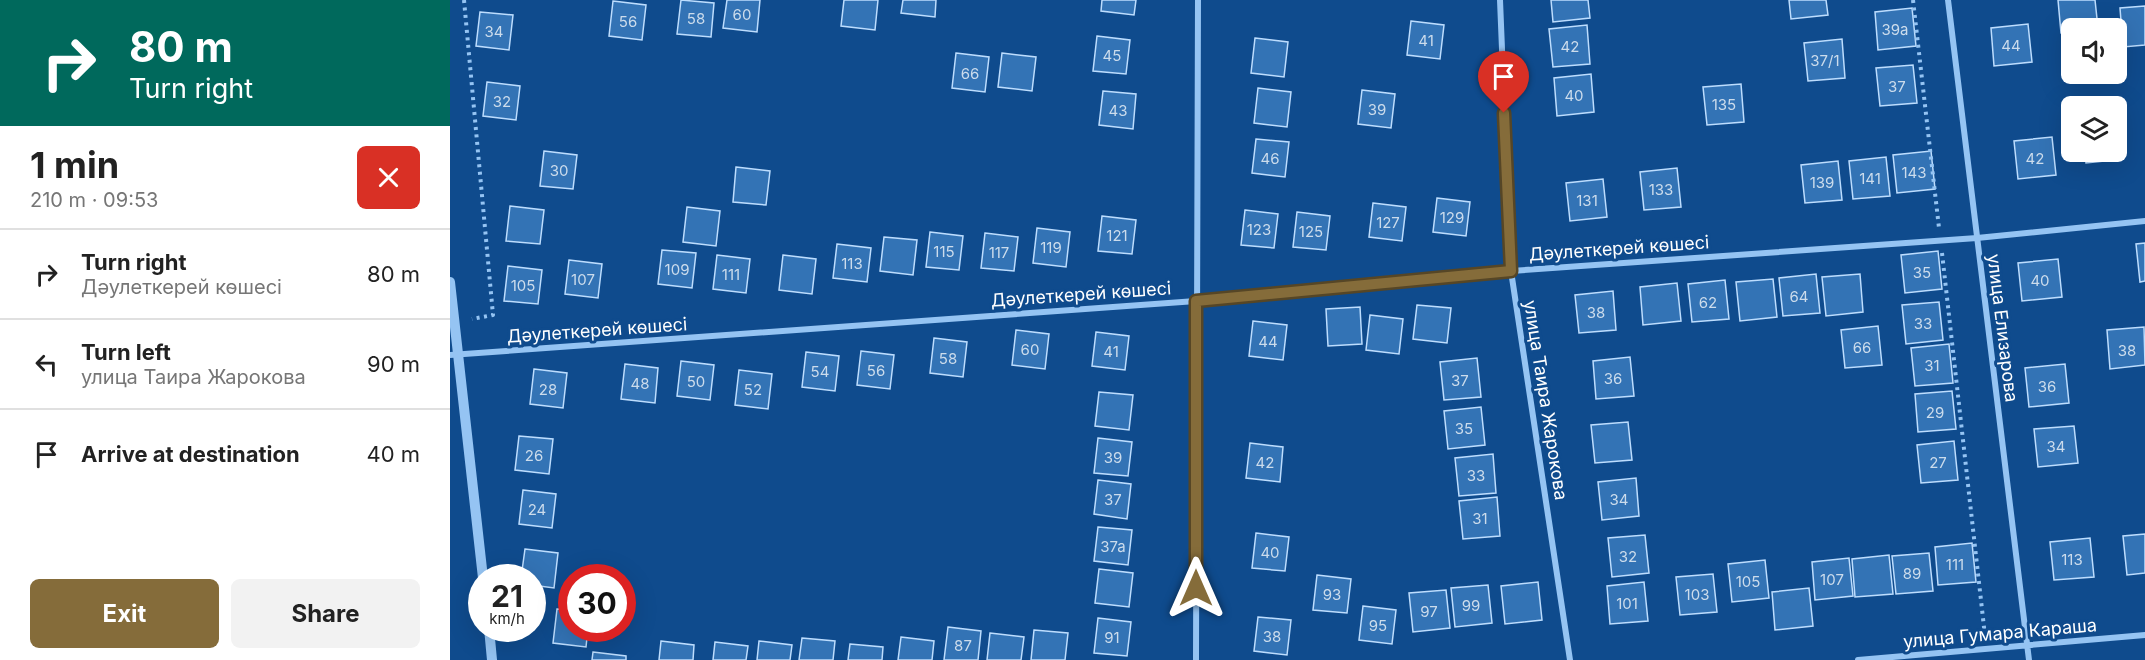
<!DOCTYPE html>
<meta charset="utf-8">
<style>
:root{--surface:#fff;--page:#f2f2f2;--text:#222;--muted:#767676;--line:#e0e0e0;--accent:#856c3a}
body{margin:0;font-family:Inter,sans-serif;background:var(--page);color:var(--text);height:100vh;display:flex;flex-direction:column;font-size:22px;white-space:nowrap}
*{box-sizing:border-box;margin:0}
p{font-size:20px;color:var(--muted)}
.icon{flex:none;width:33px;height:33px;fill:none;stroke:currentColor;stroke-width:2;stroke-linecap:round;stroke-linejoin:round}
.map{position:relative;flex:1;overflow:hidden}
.panel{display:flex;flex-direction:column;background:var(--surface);width:450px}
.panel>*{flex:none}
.top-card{background:#00695c;color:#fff;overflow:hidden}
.buttons{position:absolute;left:1611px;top:18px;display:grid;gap:12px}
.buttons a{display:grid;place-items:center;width:66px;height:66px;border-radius:9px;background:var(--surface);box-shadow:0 6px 24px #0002;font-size:30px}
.speed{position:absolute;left:18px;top:564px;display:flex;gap:12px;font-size:30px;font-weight:700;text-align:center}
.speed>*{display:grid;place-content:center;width:78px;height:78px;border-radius:50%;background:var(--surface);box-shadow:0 6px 24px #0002;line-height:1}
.speed small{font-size:15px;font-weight:400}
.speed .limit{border:9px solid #d22;background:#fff;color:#111}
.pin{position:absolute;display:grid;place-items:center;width:51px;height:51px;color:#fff;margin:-62px -26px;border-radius:50% 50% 50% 0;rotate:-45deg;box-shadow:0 0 6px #0007}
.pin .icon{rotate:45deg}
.me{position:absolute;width:66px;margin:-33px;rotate:0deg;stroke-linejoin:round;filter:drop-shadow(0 0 4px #0008)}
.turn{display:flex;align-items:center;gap:21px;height:126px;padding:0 30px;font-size:27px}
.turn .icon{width:78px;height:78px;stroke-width:2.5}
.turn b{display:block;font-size:42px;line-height:51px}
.round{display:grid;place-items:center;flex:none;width:63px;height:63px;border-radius:9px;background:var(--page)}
.overview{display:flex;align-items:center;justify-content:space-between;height:102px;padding:0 30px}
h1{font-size:36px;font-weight:700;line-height:45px}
.action{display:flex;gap:12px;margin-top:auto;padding:12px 30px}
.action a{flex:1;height:69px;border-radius:9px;background:var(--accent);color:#fff;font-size:24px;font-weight:700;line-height:69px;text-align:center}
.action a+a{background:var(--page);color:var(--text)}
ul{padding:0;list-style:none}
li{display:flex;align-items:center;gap:18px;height:90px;padding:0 30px;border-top:2px solid var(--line)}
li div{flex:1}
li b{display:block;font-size:22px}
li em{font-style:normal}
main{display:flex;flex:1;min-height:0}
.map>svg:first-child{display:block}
</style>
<main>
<section class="panel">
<div class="top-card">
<div class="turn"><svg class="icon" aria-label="right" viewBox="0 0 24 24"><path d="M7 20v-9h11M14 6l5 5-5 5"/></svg><div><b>80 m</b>Turn right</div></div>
</div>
<div class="overview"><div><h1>1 min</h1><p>210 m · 09:53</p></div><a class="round" style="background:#d93025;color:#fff"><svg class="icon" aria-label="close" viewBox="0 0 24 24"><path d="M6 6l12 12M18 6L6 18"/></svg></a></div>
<ul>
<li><svg class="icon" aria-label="right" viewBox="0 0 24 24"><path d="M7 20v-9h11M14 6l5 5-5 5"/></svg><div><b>Turn right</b><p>Дәулеткерей көшесі</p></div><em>80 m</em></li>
<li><svg class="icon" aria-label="left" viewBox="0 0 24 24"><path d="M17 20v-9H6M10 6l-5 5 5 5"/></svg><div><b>Turn left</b><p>улица Таира Жарокова</p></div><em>90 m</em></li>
<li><svg class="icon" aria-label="arrive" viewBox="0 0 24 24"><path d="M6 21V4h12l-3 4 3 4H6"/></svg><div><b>Arrive at destination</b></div><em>40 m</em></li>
</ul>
<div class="action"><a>Exit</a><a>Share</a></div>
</section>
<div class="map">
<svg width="1695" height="660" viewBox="0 0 1695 660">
<rect width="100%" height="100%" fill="#0f4b8d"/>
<path fill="#3373b5" stroke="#bdddfe" stroke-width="1.5" d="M231 0 264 3 261 37 227 34Z
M277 0H310L307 32 273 28Z
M394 0H428L425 30 391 26Z
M453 0H486L485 17 451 13Z
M652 0H686L684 15 651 11Z
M1101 0H1138L1140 18 1103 22Z
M1339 0H1376L1378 15 1341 19Z
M1608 0H1645L1648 28H1622V32L1611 33Z
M163 1 196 5 192 40 159 36Z
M1695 6V45L1673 47 1670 8Z
M1462 8 1466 46 1428 50 1425 12Z
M30 12 63 15 59 50 26 46Z
M961 21 994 25 990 59 957 55Z
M1578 24 1582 62 1544 66 1541 28Z
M1137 25 1140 64 1103 67 1099 29Z
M647 36 680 40 676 74 643 71Z
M805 38 838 42 834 77 801 73Z
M1392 39 1395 78 1358 81 1354 43Z
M506 53 539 57 535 92 502 88Z
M552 53 586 57 582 91 548 87Z
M1463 65 1467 103 1430 106 1426 68Z
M1141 74 1144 112 1107 116 1104 78Z
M37 82 70 86 66 120 33 116Z
M1291 84 1294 122 1257 125 1253 87Z
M808 88 841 92 837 127 804 123Z
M912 90 945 94 941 128 908 124Z
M653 91 686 94 683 129 649 125Z
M1666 121H1670L1673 159 1636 163 1635 152H1666Z
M1602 137 1606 175 1568 179 1564 141Z
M806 139 839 142 835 177 802 173Z
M94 151 127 155 123 189 90 186Z
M1481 151 1485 189 1447 193 1443 155Z
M1436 157 1440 196 1403 199 1399 161Z
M1388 161 1392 200 1355 203 1351 165Z
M286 167 320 171 316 205 283 202Z
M1227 168 1231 207 1194 210 1190 172Z
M1153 179 1157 217 1120 221 1116 183Z
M987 198 1020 202 1016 236 983 232Z
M923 203 956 207 952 241 919 237Z
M60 206 94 210 90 244 56 241Z
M237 207 270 211 266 246 233 242Z
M795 210 828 214 824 248 791 245Z
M847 212 880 216 876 250 843 247Z
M652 216 686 220 682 254 648 251Z
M587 228 620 232 616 267 583 263Z
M480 232 513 236 509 270 476 267Z
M535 233 568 237 564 271 531 268Z
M434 237 467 240 463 275 430 271Z
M1695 243V281L1690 282 1686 244Z
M387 244 421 248 417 282 383 278Z
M212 250 246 253 242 288 208 284Z
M1488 251 1492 289 1455 293 1451 255Z
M267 255 300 259 296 293 263 289Z
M333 255 366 259 362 294 329 290Z
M1608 259 1612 297 1572 301 1568 263Z
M119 260 152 264 148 298 115 294Z
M58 266 92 270 88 304 54 301Z
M1366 274 1370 313 1333 316 1329 278Z
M1410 274 1413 312 1376 316 1372 277Z
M1323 279 1327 317 1290 321 1286 282Z
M1275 280 1279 319 1242 322 1238 284Z
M1227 283 1231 321 1193 325 1190 287Z
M1163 291 1166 330 1129 333 1125 295Z
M1489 302 1493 340 1456 344 1452 305Z
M967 305 1001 308 997 343 963 339Z
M910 307 912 344 878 346 876 309Z
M920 315 953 319 949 354 916 350Z
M803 321 837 325 833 360 799 356Z
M1428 326 1432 365 1395 368 1391 330Z
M1694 327 1695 365 1660 369 1657 330Z
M566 330 599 334 595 369 562 365Z
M646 332 679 336 675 370 642 366Z
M484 338 517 342 513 377 480 373Z
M1499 344 1503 383 1465 386 1461 348Z
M411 351 444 355 440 389 407 385Z
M356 352 389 356 385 391 352 387Z
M1180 357 1184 396 1146 399 1143 361Z
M1027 358 1031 397 994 400 990 362Z
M231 361 264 365 260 400 227 396Z
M175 364 208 368 205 403 171 399Z
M1615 364 1619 403 1579 407 1575 368Z
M84 369 117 373 113 408 80 404Z
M289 370 322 374 318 409 285 405Z
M1502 391 1506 429 1468 432 1465 394Z
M649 392 683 395 679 430 645 426Z
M1031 407 1035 445 998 449 994 411Z
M1178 422 1182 460 1145 463 1141 425Z
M1624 426 1628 463 1588 467 1584 429Z
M69 436 103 439 99 474 65 470Z
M648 438 682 442 678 476 644 473Z
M1504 441 1508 480 1471 483 1467 445Z
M800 443 833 447 830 482 796 478Z
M1043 454 1046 493 1009 496 1005 458Z
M1186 478 1189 516 1152 520 1148 482Z
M648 480 681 484 677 519 644 514Z
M73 490 106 494 102 528 69 524Z
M1047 497 1050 536 1013 539 1009 501Z
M648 527 682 530 678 565 644 561Z
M806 533 839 537 835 571 802 568Z
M1695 534V573L1677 575 1673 536Z
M1195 535 1199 573 1162 577 1158 538Z
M1640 538 1644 577 1604 580 1600 542Z
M1522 543 1526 582 1488 585 1485 547Z
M75 549 108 553 104 588 82 585V578H71Z
M1479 553 1483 591 1446 594 1442 556Z
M1439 555 1443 594 1405 597 1402 559Z
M1399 558 1403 596 1365 600 1362 562Z
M1315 560 1319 598 1282 602 1278 564Z
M649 569 683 573 679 607 645 603Z
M1263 574 1267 612 1230 615 1226 577Z
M867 575 901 579 897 613 863 610Z
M1088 582 1092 620 1055 624 1051 586Z
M1194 582 1198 621 1160 624 1157 586Z
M1038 585 1042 623 1005 627 1001 588Z
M1359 588 1363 626 1325 630 1322 592Z
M996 590 1000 628 963 632 959 593Z
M913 606 946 610 942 644 909 640Z
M107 609 122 610V628H138L136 647 103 643Z
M808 617 841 620 837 655 804 651Z
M648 618 681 622 677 656 644 653Z
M498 627 531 631 528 660H494Z
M584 630 618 633 615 660H581Z
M540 633 574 637 571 660H537Z
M451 637 484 641 482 660H448Z
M352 638 385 641 383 660H349Z
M211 641 244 645 243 660H209Z
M309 641 342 645 340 660H307Z
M265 642 298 646 296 660H263Z
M400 644 433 647 432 660H398Z
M143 652 176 656V660H142Z"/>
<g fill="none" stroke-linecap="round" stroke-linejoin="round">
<path stroke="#95c4f3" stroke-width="4" stroke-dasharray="3 4.5" stroke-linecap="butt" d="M14 0 43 315 22 319
M1463 0 1489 228
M1492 253 1535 636"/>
<path stroke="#95c4f3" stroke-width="6" d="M1050 0 1061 271 1120 660
M1498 0 1579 660
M0 355 746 301 1061 271 1527 238 1695 221
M746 660 748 0
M1408 660 1695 635"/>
<path stroke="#95c4f3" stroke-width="10" d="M0 282 33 578
M39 628 42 660"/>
</g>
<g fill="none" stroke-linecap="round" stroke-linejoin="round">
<defs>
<path id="route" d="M746 588V301L1061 271 1054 113"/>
</defs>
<use href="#route" stroke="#564626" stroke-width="15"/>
<use href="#route" stroke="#856c3a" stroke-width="10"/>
</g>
<g text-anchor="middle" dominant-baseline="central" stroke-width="6" stroke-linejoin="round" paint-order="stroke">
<g font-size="15" fill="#ccdcec">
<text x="292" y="14">60</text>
<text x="246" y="18">58</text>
<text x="178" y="21">56</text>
<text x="1445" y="29">39а</text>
<text x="44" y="31">34</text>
<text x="976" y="40">41</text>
<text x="1561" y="45">44</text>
<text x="1120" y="46">42</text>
<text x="662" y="55">45</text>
<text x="1375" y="60">37/1</text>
<text x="520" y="73">66</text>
<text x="1447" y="86">37</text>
<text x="1124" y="95">40</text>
<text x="52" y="101">32</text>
<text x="1274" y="104">135</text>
<text x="927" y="109">39</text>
<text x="668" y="110">43</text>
<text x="820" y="158">46</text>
<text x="1585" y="158">42</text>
<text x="109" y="170">30</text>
<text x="1464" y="172">143</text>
<text x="1420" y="178">141</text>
<text x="1372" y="182">139</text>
<text x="1211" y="189">133</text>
<text x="1137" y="200">131</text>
<text x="1002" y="217">129</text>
<text x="938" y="222">127</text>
<text x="809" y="229">123</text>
<text x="861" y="231">125</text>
<text x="667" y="235">121</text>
<text x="601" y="247">119</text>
<text x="494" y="251">115</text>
<text x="549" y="252">117</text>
<text x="402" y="263">113</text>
<text x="227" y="269">109</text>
<text x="1472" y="272">35</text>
<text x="281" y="274">111</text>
<text x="133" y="279">107</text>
<text x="1590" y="280">40</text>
<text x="73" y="285">105</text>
<text x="1349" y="296">64</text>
<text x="1258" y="302">62</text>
<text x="1146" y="312">38</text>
<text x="1473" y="323">33</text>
<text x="818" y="341">44</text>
<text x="1412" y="347">66</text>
<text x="580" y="349">60</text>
<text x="1677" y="350">38</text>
<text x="661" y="351">41</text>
<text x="498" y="358">58</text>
<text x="1482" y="365">31</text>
<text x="426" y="370">56</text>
<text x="370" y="371">54</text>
<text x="1163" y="378">36</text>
<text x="1010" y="380">37</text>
<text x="246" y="381">50</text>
<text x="190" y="383">48</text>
<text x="1597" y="386">36</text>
<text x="98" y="389">28</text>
<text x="303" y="389">52</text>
<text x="1485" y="412">29</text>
<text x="1014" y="428">35</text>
<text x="1606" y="446">34</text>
<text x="84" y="455">26</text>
<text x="663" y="457">39</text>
<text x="815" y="462">42</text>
<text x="1488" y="462">27</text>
<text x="1026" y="475">33</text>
<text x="663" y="499">37</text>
<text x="1169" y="499">34</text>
<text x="87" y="509">24</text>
<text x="1030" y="518">31</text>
<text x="663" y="546">37а</text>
<text x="820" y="552">40</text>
<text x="1178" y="556">32</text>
<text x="1622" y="559">113</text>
<text x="1505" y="564">111</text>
<text x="1462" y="573">89</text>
<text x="1382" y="579">107</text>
<text x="1298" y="581">105</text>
<text x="882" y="594">93</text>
<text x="1247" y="594">103</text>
<text x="1177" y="603">101</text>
<text x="1021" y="605">99</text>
<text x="979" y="611">97</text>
<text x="928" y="625">95</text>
<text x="822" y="636">38</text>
<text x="662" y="637">91</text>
<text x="513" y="645">87</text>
</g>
<g font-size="18" fill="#fff" stroke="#0f4b8d">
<text transform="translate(1169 248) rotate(-4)">Дәулеткерей көшесі</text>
<text transform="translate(631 294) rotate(-4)">Дәулеткерей көшесі</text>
<text transform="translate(1553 328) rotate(83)">улица Елизарова</text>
<text transform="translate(147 330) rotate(-4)">Дәулеткерей көшесі</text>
<text transform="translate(1096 400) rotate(81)">улица Таира Жарокова</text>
<text transform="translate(1550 633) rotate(-5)">улица Гумара Караша</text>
</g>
</g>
</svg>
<div class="buttons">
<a><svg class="icon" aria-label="sound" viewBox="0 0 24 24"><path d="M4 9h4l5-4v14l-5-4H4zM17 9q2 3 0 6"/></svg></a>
<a><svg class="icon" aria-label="layers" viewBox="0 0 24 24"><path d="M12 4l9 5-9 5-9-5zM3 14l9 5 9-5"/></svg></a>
</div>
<div class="speed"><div>21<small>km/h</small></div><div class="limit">30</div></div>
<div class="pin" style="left:1054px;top:113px;background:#d93025"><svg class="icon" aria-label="arrive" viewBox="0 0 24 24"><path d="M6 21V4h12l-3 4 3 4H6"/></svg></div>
<svg class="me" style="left:746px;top:588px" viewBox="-20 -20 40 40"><path d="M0-17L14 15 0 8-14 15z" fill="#856c3a" stroke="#fff" stroke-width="4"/></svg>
</div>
</main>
